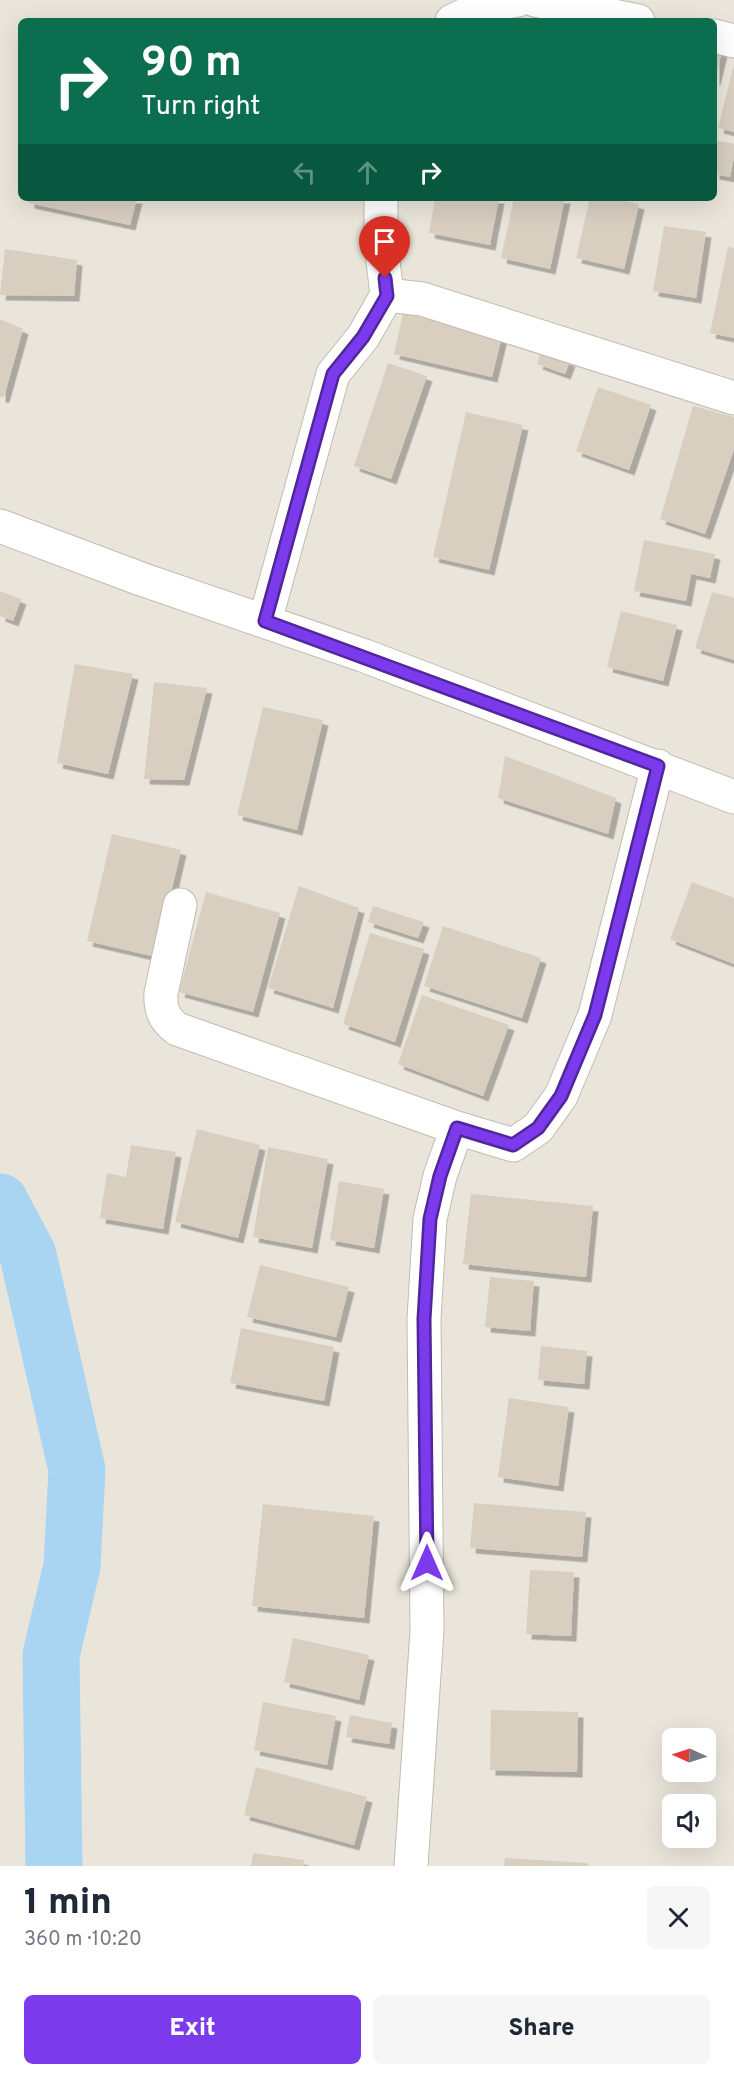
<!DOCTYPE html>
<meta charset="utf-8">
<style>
:root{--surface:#fff;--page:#f6f6f7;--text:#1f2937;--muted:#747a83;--accent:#7c3aed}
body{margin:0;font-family:Overpass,sans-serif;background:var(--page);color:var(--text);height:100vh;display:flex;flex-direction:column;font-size:22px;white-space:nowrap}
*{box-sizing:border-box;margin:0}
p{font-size:20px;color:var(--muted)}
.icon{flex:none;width:33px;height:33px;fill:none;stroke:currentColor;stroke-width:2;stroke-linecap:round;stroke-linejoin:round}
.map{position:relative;height:1866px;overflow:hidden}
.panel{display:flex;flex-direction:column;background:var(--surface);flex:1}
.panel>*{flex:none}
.hud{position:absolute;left:18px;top:18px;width:699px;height:183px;border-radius:9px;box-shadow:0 6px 24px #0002;background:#0b6e4f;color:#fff;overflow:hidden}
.needle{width:39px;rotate:273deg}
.tools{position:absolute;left:662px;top:1728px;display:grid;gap:12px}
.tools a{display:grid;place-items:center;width:54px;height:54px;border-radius:9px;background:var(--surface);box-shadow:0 6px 24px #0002;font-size:30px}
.pin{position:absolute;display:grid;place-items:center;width:51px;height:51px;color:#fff;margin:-62px -26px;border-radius:50% 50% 50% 0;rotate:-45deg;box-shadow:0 0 6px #0007}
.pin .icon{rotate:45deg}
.me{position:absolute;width:66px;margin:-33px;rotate:0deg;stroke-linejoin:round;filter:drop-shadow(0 0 4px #0008)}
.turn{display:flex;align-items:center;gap:21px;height:126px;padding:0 24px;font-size:27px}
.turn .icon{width:78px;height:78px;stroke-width:2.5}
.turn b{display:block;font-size:42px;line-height:51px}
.lanes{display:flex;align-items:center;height:57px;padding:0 24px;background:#0003;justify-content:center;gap:30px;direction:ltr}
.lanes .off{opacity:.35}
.round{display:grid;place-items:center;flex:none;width:63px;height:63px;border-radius:9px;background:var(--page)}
.summary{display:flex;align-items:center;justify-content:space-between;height:102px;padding:0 24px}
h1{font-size:36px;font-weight:800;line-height:45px}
.button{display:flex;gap:12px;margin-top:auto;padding:12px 24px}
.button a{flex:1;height:69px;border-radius:9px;background:var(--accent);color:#fff;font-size:24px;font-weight:800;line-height:69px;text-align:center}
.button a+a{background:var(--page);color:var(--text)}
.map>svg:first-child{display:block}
</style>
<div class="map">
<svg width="734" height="1866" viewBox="0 0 734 1866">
<defs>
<filter id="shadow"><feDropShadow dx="5.5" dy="5.5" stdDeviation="0" flood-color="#0004"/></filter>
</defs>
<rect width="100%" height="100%" fill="#f6f3ec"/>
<path fill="#eae5da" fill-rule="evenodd" d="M0 0H734V1866H0ZM21 21H714V198H21ZM672 1738H705V1772H672ZM672 1804H705V1838H672Z"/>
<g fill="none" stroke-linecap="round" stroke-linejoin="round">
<path stroke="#a9d4f2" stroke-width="57" d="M0 1202 28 1255 77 1470 72 1566 51 1655 54 1866"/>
</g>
<path fill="#d8cfc1" filter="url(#shadow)" d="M714 49 722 51 715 80H714Z
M733 68H734V132L718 128Z
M714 140 734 144V157L730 177 714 174Z
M29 198H137L130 225 29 203Z
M435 198H499L490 245 429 233Z
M514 198H565L550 269 501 258Z
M590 198H612L639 204 624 269 576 258Z
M664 226 706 232 696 298 653 291Z
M728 247 734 248V338L710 333Z
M5 249 77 260 74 296 0 295Z
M403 313 502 336 492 377 394 354Z
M0 319 23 329 4 397H0Z
M541 351 570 361 565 374 537 364Z
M388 363 427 376 391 479 354 466Z
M598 387 651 405 629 470 576 451Z
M693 406 734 417V449L705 534 660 519Z
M466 412 523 425 489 570 433 557Z
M644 540 715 554 710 578 691 574 686 601 634 591Z
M0 591 21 599 13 621 0 616Z
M712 592 734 598V660L695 648Z
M621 611 677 625 663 681 607 667Z
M75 664 133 674 108 774 57 763Z
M154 682 207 688 184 780 144 779Z
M263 707 323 720 297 830 237 815Z
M505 756 616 798 608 834 498 798Z
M112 834 181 850 156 957 87 941Z
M692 882 734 898V964L670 939Z
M299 886 359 908 333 1008 268 988Z
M206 892 280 913 253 1012 179 992Z
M373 906 424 922 418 938 368 922Z
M443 926 541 958 522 1018 424 986Z
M370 933 424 949 395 1042 343 1024Z
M422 995 509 1025 483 1096 398 1064Z
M197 1129 260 1145 238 1238 175 1222Z
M131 1145 176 1152 163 1229 100 1218 107 1173 126 1177Z
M268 1147 328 1159 312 1248 253 1237Z
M339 1181 384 1189 374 1248 330 1240Z
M471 1194 593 1206 586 1277 463 1264Z
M260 1265 349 1287 336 1337 247 1317Z
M490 1277 534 1281 530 1331 485 1327Z
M241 1328 334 1347 324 1401 230 1383Z
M541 1346 587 1351 584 1384 538 1380Z
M509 1398 569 1407 558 1486 498 1477Z
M474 1503 586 1512 582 1557 470 1548Z
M263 1504 374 1516 364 1618 252 1606Z
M530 1570 574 1572 571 1636 526 1634Z
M293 1638 369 1655 359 1700 284 1682Z
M263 1702 336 1716 327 1765 254 1750Z
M491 1710 578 1712 577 1772 490 1770Z
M350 1715 392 1723 389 1744 346 1737Z
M256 1767 367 1797 354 1845 244 1815Z
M253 1853 304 1860 303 1866H251Z
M505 1858 588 1863V1866H504Z"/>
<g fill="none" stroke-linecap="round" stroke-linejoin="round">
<defs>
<path id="street" d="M535 0 638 21
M452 21 484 6 518 0
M714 36 734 41
M387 295 422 299 734 398
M0 526 141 579 365 656 734 797
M265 621 333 374 363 337 387 295 381 244V198
M180 905 161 993C160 1010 164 1019 177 1029L457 1128
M411 1866 427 1631 424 1319 430 1219 440 1176 457 1128 513 1145 538 1128 561 1096 595 1015 658 766"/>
</defs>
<use href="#street" stroke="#c2bbae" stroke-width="35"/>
<use href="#street" stroke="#fff" stroke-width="33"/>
</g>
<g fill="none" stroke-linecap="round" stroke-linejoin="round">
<defs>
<path id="route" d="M385 278 387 296 363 337 333 374 265 621 658 766 595 1015 561 1096 538 1128 513 1145 457 1128 440 1176 430 1219 424 1319 427 1563"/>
</defs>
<use href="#route" stroke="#51269a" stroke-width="15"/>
<use href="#route" stroke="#7c3aed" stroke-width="10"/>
</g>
</svg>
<div class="tools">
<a><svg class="needle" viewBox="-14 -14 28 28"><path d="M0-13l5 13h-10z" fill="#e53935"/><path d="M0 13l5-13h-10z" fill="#747a83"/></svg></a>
<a><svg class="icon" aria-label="sound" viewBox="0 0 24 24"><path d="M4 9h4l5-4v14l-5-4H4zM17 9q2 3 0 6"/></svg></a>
</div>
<div class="pin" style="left:385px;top:278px;background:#d93025"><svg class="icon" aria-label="arrive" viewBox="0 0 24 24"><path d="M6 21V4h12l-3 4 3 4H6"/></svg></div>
<svg class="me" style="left:427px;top:1563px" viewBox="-20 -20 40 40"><path d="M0-17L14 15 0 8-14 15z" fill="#7c3aed" stroke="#fff" stroke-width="4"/></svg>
<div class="hud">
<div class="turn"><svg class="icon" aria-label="right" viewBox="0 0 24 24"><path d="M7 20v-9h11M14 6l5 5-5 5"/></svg><div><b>90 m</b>Turn right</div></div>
<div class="lanes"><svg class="icon off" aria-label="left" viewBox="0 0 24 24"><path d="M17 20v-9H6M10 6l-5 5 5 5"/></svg><svg class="icon off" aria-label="ahead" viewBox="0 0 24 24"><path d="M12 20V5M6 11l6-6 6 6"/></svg><svg class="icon" aria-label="right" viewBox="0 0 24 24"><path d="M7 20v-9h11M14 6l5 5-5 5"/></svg></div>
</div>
</div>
<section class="panel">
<div class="summary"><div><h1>1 min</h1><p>360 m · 10:20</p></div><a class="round"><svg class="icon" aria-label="close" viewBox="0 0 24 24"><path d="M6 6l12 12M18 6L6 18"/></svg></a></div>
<div class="button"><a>Exit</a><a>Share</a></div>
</section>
